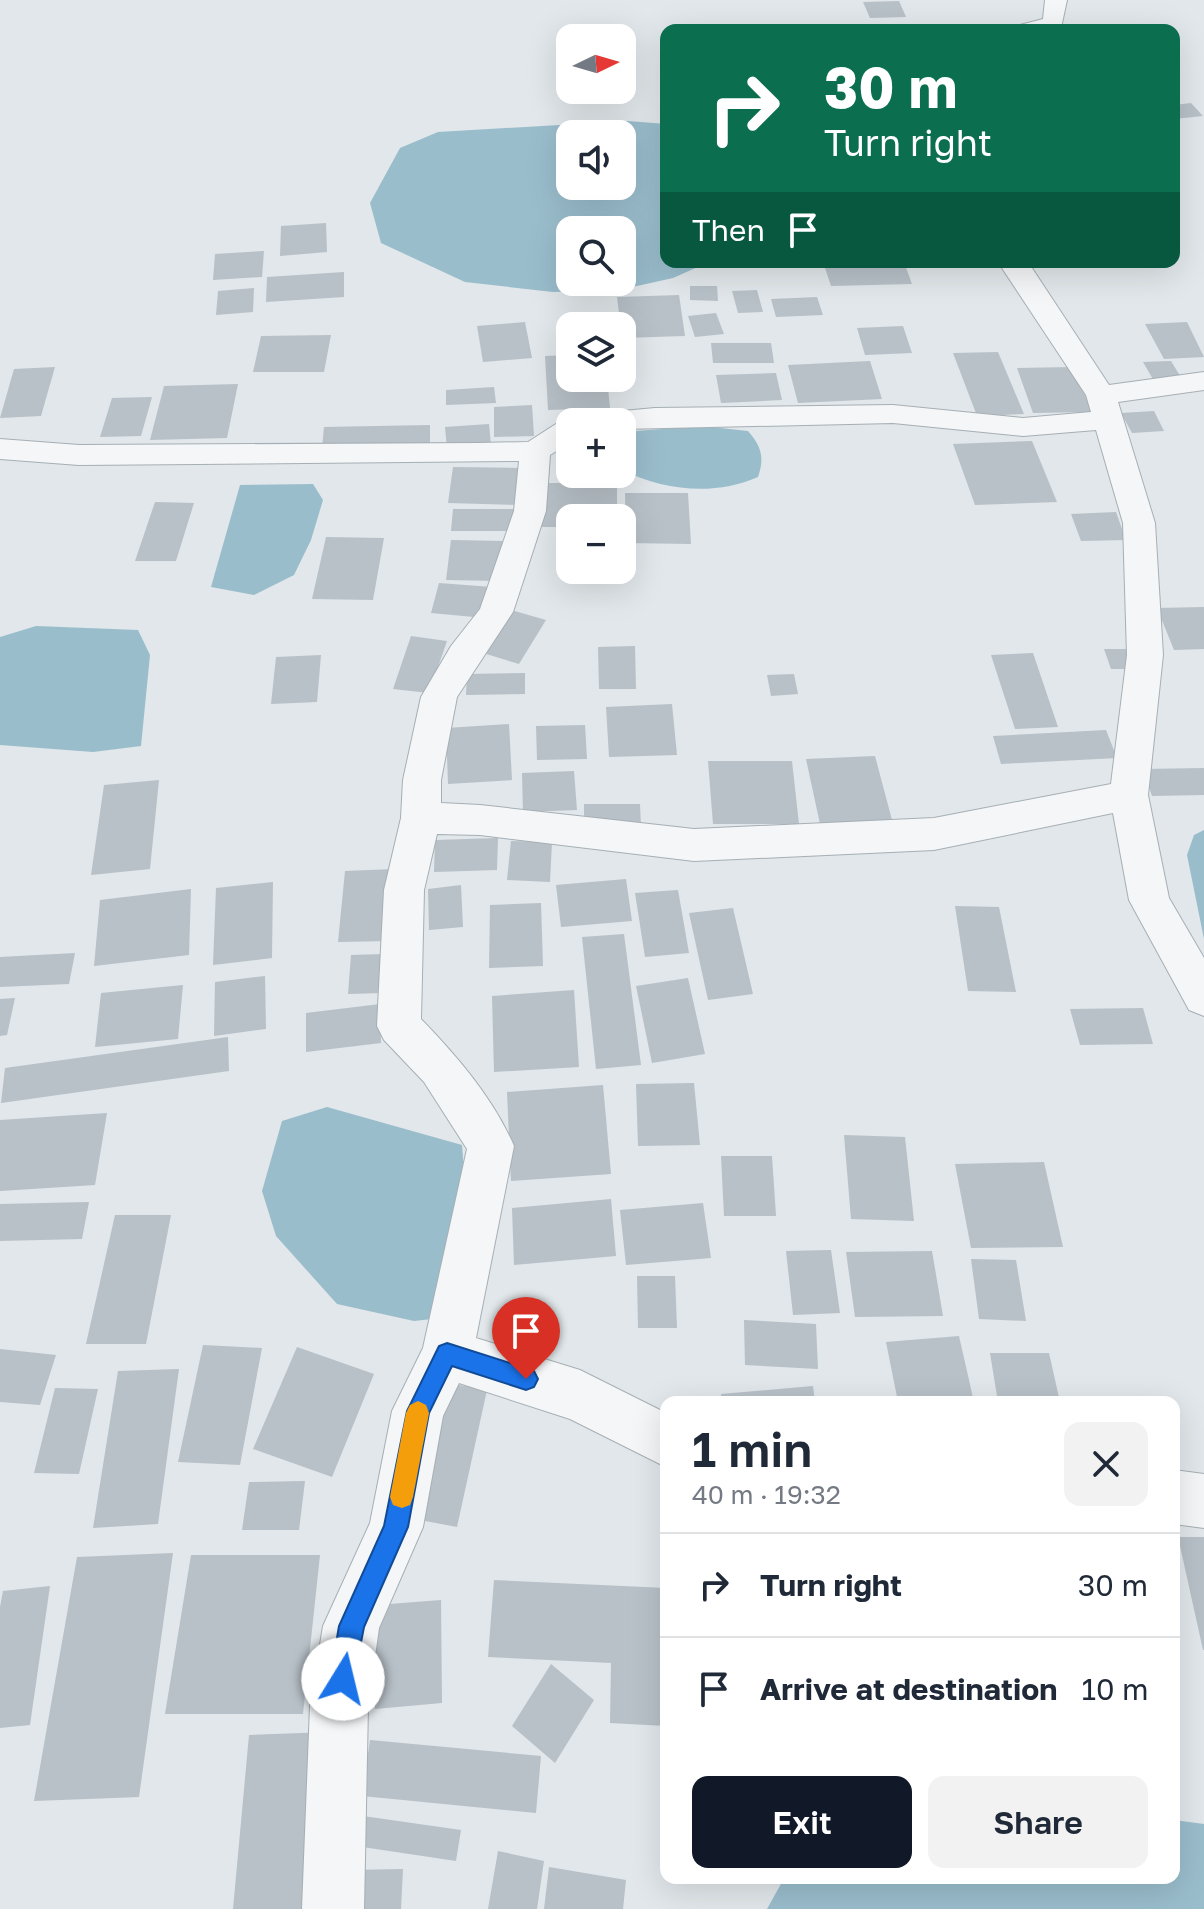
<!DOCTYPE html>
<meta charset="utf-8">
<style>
:root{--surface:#fff;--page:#f2f2f3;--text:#1f2937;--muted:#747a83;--line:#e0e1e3;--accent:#111827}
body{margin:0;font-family:"Golos Text",sans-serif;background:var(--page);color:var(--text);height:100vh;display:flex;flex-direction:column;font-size:30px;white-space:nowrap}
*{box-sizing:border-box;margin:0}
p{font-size:26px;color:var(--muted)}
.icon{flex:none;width:44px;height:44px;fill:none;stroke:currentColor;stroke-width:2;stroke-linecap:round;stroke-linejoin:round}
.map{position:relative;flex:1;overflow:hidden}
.side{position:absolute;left:660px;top:1396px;width:520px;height:488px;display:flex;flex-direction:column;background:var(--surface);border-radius:16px;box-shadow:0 8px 32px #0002}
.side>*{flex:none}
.hud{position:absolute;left:660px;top:24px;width:520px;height:244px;border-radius:16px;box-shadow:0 8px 32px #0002;background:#0b6e4f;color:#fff;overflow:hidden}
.needle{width:52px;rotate:85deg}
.fabs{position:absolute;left:556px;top:24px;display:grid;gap:16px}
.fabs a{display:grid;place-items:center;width:80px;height:80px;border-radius:16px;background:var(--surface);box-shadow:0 8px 32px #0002;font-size:40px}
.pin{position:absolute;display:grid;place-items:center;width:68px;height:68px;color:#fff;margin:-82px -34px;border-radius:50% 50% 50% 0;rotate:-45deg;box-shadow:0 0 8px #0007}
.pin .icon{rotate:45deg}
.me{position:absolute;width:88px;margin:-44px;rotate:9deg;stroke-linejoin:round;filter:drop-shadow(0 0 6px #0008)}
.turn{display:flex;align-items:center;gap:28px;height:168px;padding:0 32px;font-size:36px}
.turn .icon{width:104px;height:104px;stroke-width:2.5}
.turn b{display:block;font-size:56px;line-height:68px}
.then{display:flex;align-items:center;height:76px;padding:0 32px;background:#0003;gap:16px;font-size:30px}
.round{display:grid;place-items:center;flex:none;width:84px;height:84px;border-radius:16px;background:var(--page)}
.headline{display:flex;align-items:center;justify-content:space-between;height:136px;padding:0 32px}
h1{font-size:48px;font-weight:600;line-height:60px}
.cta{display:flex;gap:16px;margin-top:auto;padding:16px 32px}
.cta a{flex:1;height:92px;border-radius:16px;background:var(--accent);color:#fff;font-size:32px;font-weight:600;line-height:92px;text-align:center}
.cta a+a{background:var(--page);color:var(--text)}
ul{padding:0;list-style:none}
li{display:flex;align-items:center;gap:24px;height:104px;padding:0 32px;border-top:2px solid var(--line)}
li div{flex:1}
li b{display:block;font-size:30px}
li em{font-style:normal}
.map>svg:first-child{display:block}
</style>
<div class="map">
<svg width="1204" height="1909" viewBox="0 0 1204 1909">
<rect width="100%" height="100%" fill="#e1e7ea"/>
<path fill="#9abdcc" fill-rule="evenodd" d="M628 121 666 124V262H709L673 278 619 290 553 292 465 282 381 243 370 203 400 148 438 132ZM570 134H622V186H570ZM570 230H622V282H570Z
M702 426 748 431C761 446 765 457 758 477 715 496 665 491 622 470V432Z
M313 484 323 500 311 540 294 575 254 595 211 587 240 485Z
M36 626 138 630 150 655 141 746 93 752 0 745V637Z
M1204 830V939L1187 855 1194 835Z
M327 1107 462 1145 464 1171 441 1318 414 1321 337 1304 276 1236 262 1191 282 1121Z
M1174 1820 1204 1824V1909H767L782 1882 818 1878H1174Z"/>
<path fill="#b8c1c8" d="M899 1 906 17 870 18 863 2Z
M1191 103 1203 116 1174 119V105Z
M326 223 327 252 280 256 281 226Z
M264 251 262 277 213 280 215 254Z
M823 262H904L912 284 831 286Z
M344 272V297L266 302 267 277Z
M690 286H717L718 301 690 300Z
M254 288 253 312 216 315 218 291Z
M757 290 763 312 738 313 732 291Z
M679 295 685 336 622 338 617 297Z
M817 297 823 315 776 317 771 299Z
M716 313 724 334 695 337 688 316Z
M525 322 532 358 483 362 477 326Z
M1187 322 1204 357 1164 359 1145 324Z
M903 326 912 353 865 355 857 328Z
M331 335 324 372H253L261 336Z
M711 343H771L774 363H713Z
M998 352 1024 414 977 416 953 353Z
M570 355V378H607L610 408 548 410 545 356Z
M870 361 882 399 798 403 788 365Z
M1171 361 1182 379 1154 381 1143 362Z
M55 367 41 416 0 418 14 369Z
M1073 367 1092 412 1033 413 1017 368Z
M776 373 782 400 721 403 716 375Z
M238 384 227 438 150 440 164 386Z
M494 387 496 403 446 405V390Z
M152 397 141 436 100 437 112 398Z
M532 405 534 436 494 437V407Z
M1154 411 1164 431 1132 433 1121 413Z
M489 424 491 445 447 449 445 427Z
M430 425V445L322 448 324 427Z
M1032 441 1057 502 975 505 953 444Z
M453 467 523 468 520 505 448 503Z
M538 483H617V518H570V527H535Z
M625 493H688L691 544 626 543Z
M155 502 194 503 176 561H135Z
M453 509H515L514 531H451Z
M1116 512 1126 540 1081 541 1071 514Z
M326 537 384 538 373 600 312 599Z
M451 540 503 541 500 581 446 580Z
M439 583 492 587 485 618 431 613Z
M1204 607V649L1174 650 1157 608Z
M511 610 546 620 519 664 483 653Z
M411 636 447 641 429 693 393 689Z
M635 646 636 689H599L598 647Z
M1104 649H1126L1133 669H1111Z
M1033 653 1058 727 1015 729 991 655Z
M321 655 317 702 271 704 276 657Z
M525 673V694L466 695 467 674Z
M794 674 798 694 771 696 767 675Z
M672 704 677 755 609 757 606 707Z
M509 724 512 780 448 784 446 728Z
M585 725 587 759 537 760 536 726Z
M1106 730 1117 758 1001 764 993 736Z
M875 756 892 820 820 824 806 759Z
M708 761H792L799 824H713Z
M1204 768V795L1152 796 1143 769Z
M574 771 577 810 523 812 522 773Z
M159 780 150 869 91 875 104 785Z
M584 804H640L641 826H584Z
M498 838 497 870 434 872 435 840Z
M511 841 552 842 550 882 507 880Z
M395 869 390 941 338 942 345 871Z
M626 879 632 921 561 927 556 885Z
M273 882 272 958 213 965 216 888Z
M461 885 463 927 429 930 428 889Z
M191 889 189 955 94 966 100 900Z
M678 890 689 953 645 957 635 893Z
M541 903 543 966 489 968 490 905Z
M955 906 999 907 1016 992 968 991Z
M733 908 753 994 708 1000 689 913Z
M624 934 641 1065 596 1069 582 937Z
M75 953 69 984 0 987V957Z
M384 954 382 993 348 994 351 955Z
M265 976 266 1029 214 1036 215 982Z
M688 978 705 1054 652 1063 636 986Z
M183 985 178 1039 95 1047 101 993Z
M574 990 579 1067 494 1072 492 996Z
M15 998 7 1035 0 1036V999Z
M380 1004 381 1043 306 1052V1013Z
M1143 1008 1153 1044 1080 1045 1070 1009Z
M228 1037 229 1071 1 1103 5 1068Z
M694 1083 700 1145 638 1146 636 1084Z
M603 1085 611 1174 511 1181 507 1092Z
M107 1113 95 1185 0 1191V1120Z
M844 1135 905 1137 914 1221 851 1219Z
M721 1156H772L776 1216H724Z
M1044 1162 1063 1247 971 1248 955 1164Z
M611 1199 616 1256 514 1265 512 1208Z
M89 1202 82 1239 0 1241V1204Z
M703 1203 711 1258 626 1265 620 1210Z
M115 1215H171L146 1344H86Z
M831 1250 840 1313 793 1315 786 1251Z
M932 1251 943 1316 855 1317 846 1252Z
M971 1259 1016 1260 1026 1321 979 1319Z
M637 1276H675L677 1328H638Z
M744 1320 816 1324 818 1369 745 1365Z
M959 1336 974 1402H898L886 1342Z
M203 1345 262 1348 240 1465 178 1462Z
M297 1347 374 1374 332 1477 253 1449Z
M0 1349 56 1355 40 1405 0 1402Z
M990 1353H1049L1060 1402H998Z
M179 1369 158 1524 93 1528 118 1371Z
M437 1381 487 1390 457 1527 404 1517Z
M813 1386 815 1402H722L721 1394Z
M55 1388 98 1389 79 1474 34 1473Z
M305 1481 299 1530H242L249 1482Z
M1178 1537H1204V1650H1203Z
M173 1553 139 1797 34 1801 77 1557Z
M191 1555H320L303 1714H165Z
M494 1580 666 1588V1726L610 1723 611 1663 488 1657Z
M50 1586 30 1725 0 1728V1607L3 1591Z
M441 1600 442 1703 375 1709 377 1605Z
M551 1664 594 1700 555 1763 512 1726Z
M328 1732 317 1909H233L249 1735Z
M370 1740 541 1756 536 1813 362 1796Z
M356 1815 461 1830 456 1861 349 1845Z
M498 1851 544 1861 537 1909H488Z
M549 1867 626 1880 623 1909H544Z
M403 1869 401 1909H347L350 1870Z"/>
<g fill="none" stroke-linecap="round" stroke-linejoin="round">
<defs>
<path id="minor" d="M1045 0H1067L1061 28 1017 30 1020 25 1043 19Z
M1002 262H1028L1109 385 1204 372V390L1118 402 1155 523 1163 655 1148 795 1169 898 1204 958V1016L1189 1010 1129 900 1113 813 934 850 694 861 480 835 437 834 424 890 421 1019C457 1056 493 1098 514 1146L476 1338 580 1370 666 1413V1467L570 1419 459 1383 443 1416 423 1527 379 1628 368 1706 364 1909H302L310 1706 323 1626 370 1523 392 1411 423 1348 467 1149 424 1082 384 1040 377 1026 384 890 401 818 403 780 421 697 451 646 480 609 514 511 519 461 79 465 0 459V439L79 445 479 443 528 442 559 422 575 421 579 415 655 408 893 405 1023 418 1091 412 1086 395 1002 268ZM570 422H622V429L893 423 1023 436 1096 430 1123 523 1127 655 1111 784 934 818 694 829 480 805 441 803V780L457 697 513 612 546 511 550 455 570 443Z
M1174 1470 1204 1474V1528L1174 1524Z"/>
</defs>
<use href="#minor" stroke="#a6afb5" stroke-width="2"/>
<use href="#minor" fill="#f4f6f8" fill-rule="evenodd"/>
</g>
<path fill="#1a73e8" stroke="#114b97" stroke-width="2" d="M447 1343 526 1368 534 1371 538 1379 534 1387 526 1390 452 1366 429 1413 408 1527 364 1627 352 1688 343 1692 334 1688 330 1679 339 1626 384 1526 407 1411 439 1346Z"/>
<path fill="#f59e0b" d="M418 1401 426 1405 429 1413 413 1497 410 1505 402 1508 393 1505 390 1497 406 1413 410 1405Z"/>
</svg>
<div class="fabs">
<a><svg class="needle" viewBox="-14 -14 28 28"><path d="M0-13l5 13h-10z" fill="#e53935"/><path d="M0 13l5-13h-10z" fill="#747a83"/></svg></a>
<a><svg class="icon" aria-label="sound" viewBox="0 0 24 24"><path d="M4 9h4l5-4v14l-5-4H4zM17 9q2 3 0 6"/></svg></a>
<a><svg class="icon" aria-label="search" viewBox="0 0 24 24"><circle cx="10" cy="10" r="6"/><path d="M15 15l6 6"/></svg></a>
<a><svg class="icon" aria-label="layers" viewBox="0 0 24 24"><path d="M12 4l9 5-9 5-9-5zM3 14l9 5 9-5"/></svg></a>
<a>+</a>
<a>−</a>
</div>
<div class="pin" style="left:526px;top:1379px;background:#d93025"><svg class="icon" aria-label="arrive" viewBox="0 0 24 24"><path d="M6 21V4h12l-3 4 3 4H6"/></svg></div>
<svg class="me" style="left:343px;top:1679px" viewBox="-20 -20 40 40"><circle r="19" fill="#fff"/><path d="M0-13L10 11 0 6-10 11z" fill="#1a73e8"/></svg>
<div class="hud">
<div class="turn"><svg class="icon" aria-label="right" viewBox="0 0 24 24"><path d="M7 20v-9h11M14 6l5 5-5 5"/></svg><div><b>30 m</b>Turn right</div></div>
<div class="then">Then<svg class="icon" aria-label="arrive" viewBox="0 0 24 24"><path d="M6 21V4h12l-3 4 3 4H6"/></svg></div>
</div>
<section class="side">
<div class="headline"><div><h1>1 min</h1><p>40 m · 19:32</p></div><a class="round"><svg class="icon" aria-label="close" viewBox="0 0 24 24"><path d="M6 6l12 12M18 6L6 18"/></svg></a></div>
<ul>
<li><svg class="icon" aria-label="right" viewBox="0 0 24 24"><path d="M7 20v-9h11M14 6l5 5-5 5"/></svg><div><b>Turn right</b></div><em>30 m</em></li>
<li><svg class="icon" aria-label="arrive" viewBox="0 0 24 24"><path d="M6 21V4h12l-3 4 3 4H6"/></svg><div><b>Arrive at destination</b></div><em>10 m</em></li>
</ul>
<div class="cta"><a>Exit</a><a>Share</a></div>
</section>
</div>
